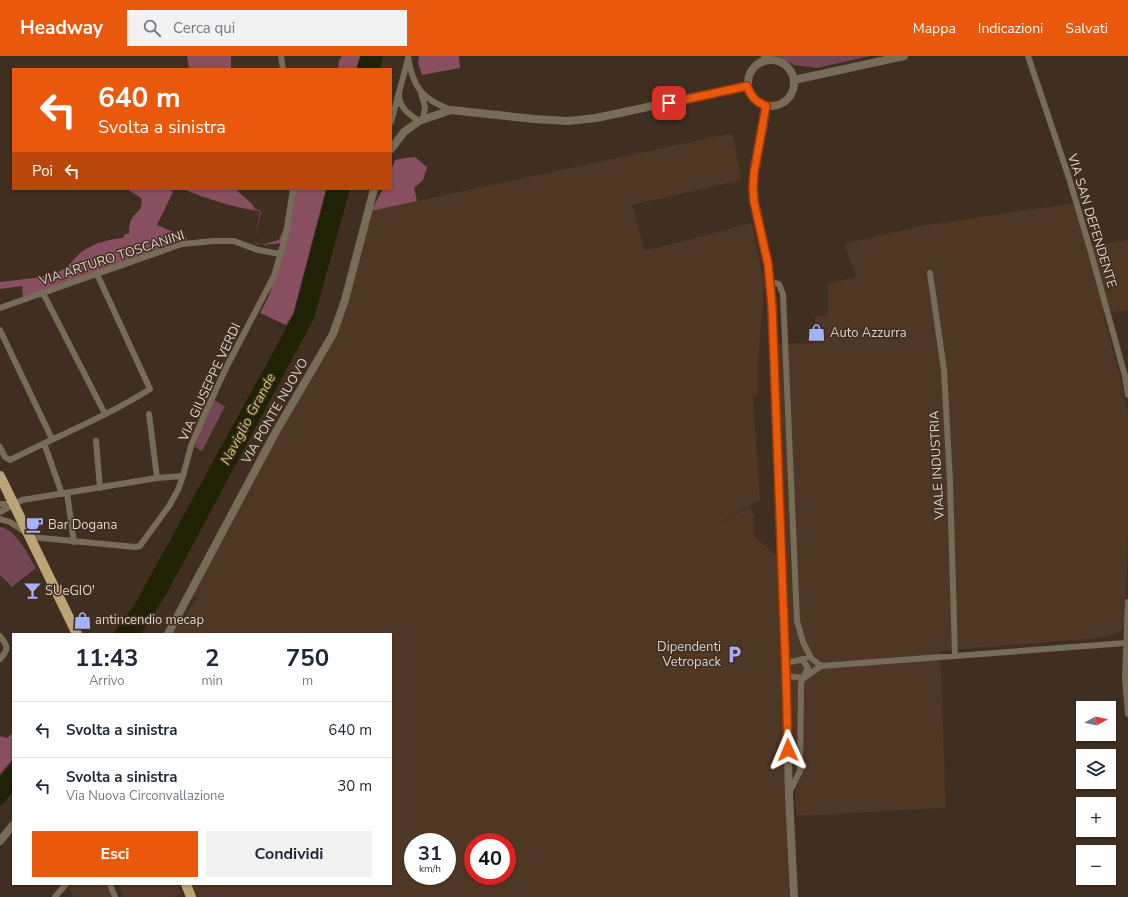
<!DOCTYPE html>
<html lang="it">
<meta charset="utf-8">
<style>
:root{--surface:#fff;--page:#f2f2f3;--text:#1f2937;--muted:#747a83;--line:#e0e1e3;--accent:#ea580c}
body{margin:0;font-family:"Nunito Sans",sans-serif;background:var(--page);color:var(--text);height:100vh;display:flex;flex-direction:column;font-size:15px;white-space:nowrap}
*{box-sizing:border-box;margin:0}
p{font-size:13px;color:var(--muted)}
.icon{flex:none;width:22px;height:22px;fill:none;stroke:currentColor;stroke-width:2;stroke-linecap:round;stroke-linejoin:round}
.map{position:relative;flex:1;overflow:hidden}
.details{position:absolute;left:12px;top:577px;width:380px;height:252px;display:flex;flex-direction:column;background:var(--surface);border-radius:0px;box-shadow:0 1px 3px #0004}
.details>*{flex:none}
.hud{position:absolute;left:12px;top:12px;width:380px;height:122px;border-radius:0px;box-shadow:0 1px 3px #0004;background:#ea580c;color:#fff;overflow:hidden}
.needle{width:26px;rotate:82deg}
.tools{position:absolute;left:1076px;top:645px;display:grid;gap:8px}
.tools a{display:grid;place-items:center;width:40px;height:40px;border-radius:0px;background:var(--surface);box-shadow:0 1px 3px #0004;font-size:20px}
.speed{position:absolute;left:404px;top:777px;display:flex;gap:8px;font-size:20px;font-weight:700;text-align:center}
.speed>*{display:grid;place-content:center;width:52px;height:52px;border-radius:50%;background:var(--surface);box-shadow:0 1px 3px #0004;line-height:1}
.speed small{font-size:10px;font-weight:400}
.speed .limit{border:6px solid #d22;background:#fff;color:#111}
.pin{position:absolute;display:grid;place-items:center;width:34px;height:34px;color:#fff;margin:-17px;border-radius:8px;box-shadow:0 2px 6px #0006}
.me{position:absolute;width:44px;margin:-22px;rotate:359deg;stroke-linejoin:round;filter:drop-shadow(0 0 3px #0008)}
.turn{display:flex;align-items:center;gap:14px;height:84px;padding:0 20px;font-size:18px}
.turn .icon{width:52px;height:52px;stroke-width:2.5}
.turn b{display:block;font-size:28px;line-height:34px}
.then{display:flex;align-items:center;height:38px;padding:0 20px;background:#0003;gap:8px;font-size:15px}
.eta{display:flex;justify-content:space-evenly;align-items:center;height:68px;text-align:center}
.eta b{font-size:24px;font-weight:700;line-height:28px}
.action{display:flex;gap:8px;margin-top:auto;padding:8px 20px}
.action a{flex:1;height:46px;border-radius:0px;background:var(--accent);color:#fff;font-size:16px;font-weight:700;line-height:46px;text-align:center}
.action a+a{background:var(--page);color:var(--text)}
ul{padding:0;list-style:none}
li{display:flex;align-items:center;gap:12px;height:56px;padding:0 20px;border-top:1px solid var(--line)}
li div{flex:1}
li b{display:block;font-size:15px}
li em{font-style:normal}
header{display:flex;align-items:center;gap:24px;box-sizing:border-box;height:56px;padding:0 20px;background:var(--accent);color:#fff}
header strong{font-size:19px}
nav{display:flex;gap:22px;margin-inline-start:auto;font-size:14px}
.search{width:280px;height:36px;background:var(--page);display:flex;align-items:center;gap:10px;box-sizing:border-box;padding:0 14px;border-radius:0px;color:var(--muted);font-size:15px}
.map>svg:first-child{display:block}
</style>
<header>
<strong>Headway</strong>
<div class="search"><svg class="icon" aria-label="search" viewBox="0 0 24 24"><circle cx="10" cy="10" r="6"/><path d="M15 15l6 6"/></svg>Cerca qui</div>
<nav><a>Mappa</a><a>Indicazioni</a><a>Salvati</a></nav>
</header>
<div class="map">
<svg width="1128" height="841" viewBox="0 0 1128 841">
<rect width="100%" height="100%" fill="#402e21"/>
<path fill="#4f3725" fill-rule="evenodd" d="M732 77 742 124 632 149 645 195 752 167 764 229 758 306V339L753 340 760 444 714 469 750 451 754 460V480L777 500 789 841H197L192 828H391V578H173L197 542 193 540 216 493 254 422 336 277 371 155ZM413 786H447V820H413ZM473 786H507V820H473Z
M1073 147 1087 191 1128 184V254L1103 257 1120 321 1128 358V480L1125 565 1124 570 1120 576 1107 581 940 595 946 752 796 760 778 288 816 287 815 260 828 259V228L856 221 844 188 915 171Z
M76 828H107L112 841H73L69 831Z
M119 828H177L181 838 174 841H123Z"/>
<path fill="#744654" d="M777 0H870L817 12 794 9Z
M214 344 225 350 202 395 195 391 200 372Z
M0 471C17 474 28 499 36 512L12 531 0 519Z"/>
<path fill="#874f60" d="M187 0H231V13H189Z
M342 0H360L356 13H338L339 4Z
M419 0H459L460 12 422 19 418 7Z
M415 101 427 111 423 124 414 132 417 145 371 155 383 133H391V115L395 104 405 102Z
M127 133H170L173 136 157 169 187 182V184L177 185 138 202 23 242 22 230 0 233V226C19 223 42 223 60 215 69 212 75 200 83 195 96 186 108 184 123 182L125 178H129C129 174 129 168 131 164 135 155 144 155 141 142Z
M183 133H236C242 141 250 143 255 153L261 155 255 186 261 189 279 184 284 172 291 133H326L293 258 286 269 260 257 269 240 285 187 261 189 255 187 260 155C234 152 208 143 183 133Z
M13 677V703L0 718V680L7 682Z"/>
<path fill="#202205" d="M361 0H383L380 13H357Z
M327 133H350L314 262 167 537 141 578H113L135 548 294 258Z
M13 705V736L0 751V721Z"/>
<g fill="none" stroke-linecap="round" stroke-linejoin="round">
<path stroke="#776c57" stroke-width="6" d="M281 0 283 13
M764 0 767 4
M1028 0 1069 122 1090 193 1125 320 1128 339
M408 1C413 32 422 43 451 54
M421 37 425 51 423 64
M399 38C399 52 409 58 419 65
M391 66 408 3
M930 217 944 314 950 426 955 600
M771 226 779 228 783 238 797 565 803 586 811 602 821 610
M43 237 105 358
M0 252 182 188 214 185H234L258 194 280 198
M0 274 52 383
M149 358 157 422
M96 385 100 432
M44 387 62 438
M0 391 5 401 10 404C57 380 106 361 150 333L97 218
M67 437 74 486
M0 448H14
M0 456 22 444 157 422 183 420
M0 463 10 466 25 476
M31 481 135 491 140 490 142 487 169 450 178 434 183 420 191 390 202 364 227 310 274 220 286 178 293 133
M1128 546 1125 622 1128 658
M0 580C8 590 9 593 0 603
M785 607 805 603
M786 620 804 622 821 610 1126 587
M789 737 800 715 801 627 808 612 802 603
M110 828 115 841
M55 841 66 828"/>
<path stroke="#776c57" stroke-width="8" d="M748 27a23 23 0 1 1 46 0a23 23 0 1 1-46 0Z
M794 24 904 0
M766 50 764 68 754 117 753 131 755 146 768 208 772 250 786 620 789 739 794 841
M391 93 404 76 419 65 451 54 534 63 568 65 596 62 747 30
M168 578 274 379 333 278 345 244 374 133
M0 785 13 769"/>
<path stroke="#bba578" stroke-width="10" d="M0 420 77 578
M186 828 191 841"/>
</g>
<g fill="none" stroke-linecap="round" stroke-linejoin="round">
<defs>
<path id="route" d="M669 47 747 30C751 41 756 46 766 50L754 117 753 131 754 146 768 208 772 250 786 620 788 694"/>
</defs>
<use href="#route" stroke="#983908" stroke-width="10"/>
<use href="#route" stroke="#ea580c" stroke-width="7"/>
</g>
<defs>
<symbol id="shop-bare" viewBox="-9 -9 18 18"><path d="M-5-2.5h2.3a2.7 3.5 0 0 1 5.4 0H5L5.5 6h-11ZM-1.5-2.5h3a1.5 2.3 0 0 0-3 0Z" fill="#a6b1fc" stroke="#402e21" stroke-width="2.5" paint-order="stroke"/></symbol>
<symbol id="cafe-bare" viewBox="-9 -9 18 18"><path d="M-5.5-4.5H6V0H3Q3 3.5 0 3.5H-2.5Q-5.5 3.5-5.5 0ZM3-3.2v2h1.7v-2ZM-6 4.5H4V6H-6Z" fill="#a6b1fc" stroke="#402e21" stroke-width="2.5" paint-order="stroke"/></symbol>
<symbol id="bar-bare" viewBox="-9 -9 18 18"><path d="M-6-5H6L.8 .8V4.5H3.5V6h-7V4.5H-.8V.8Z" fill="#a6b1fc" stroke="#402e21" stroke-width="2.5" paint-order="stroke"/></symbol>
<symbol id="parking-bare" viewBox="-9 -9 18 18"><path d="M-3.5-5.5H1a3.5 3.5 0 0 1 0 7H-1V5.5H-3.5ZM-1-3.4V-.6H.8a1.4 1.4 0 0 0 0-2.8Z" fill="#a6b1fc" stroke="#402e21" stroke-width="2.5" paint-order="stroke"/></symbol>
</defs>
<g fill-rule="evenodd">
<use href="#shop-bare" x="804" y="264" width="25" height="25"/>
<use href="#cafe-bare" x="22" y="456" width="25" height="25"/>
<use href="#bar-bare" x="20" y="522" width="25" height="25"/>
<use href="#shop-bare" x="70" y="552" width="25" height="25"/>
<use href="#parking-bare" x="722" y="586" width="25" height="25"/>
</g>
<g text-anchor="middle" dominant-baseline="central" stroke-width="3" stroke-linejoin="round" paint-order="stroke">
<g font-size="13" fill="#ded2ca" stroke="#402e21">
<text transform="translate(1092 165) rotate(73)">VIA SAN DEFENDENTE</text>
<text transform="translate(112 202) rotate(-18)">VIA ARTURO TOSCANINI</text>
<text transform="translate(210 326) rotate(-65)">VIA GIUSEPPE VERDI</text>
<text transform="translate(275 355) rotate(-60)">VIA PONTE NUOVO</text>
<text transform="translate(937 409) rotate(-93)">VIALE INDUSTRIA</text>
</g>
<g font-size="13" fill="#ded2ca" stroke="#402e21" text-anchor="start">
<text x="830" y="277">Auto Azzurra</text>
<text x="48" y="469">Bar Dogana</text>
<text x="45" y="535">SUeGIO'</text>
<text x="95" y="564">antincendio mecap</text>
<text x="721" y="591" text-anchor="end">Dipendenti<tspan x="721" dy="15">Vetropack</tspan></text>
</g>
<g font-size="14" font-style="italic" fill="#bfc773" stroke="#402e21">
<text transform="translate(248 363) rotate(-62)">Naviglio Grande</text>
</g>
</g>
</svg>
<div class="tools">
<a><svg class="needle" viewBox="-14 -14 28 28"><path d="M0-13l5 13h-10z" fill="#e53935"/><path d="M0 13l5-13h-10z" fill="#747a83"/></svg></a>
<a><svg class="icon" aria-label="layers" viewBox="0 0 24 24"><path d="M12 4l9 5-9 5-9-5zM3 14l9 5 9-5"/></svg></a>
<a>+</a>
<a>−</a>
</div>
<div class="speed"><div>31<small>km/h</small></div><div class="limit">40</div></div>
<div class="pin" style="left:669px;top:47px;background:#d93025"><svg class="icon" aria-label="arrive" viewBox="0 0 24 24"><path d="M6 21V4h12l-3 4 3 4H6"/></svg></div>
<svg class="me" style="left:788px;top:694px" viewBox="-20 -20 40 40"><path d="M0-17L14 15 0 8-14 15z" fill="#ea580c" stroke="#fff" stroke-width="4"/></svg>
<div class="hud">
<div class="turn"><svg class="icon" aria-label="left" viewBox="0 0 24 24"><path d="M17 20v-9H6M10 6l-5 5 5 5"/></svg><div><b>640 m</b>Svolta a sinistra</div></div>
<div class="then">Poi<svg class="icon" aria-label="left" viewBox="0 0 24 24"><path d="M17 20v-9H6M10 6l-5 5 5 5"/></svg></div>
</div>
<section class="details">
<div class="eta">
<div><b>11:43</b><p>Arrivo</p></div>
<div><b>2</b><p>min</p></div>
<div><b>750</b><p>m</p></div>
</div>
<ul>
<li><svg class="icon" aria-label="left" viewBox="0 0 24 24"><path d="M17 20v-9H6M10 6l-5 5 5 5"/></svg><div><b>Svolta a sinistra</b></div><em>640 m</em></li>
<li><svg class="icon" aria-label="left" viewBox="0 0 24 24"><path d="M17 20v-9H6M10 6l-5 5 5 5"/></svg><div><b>Svolta a sinistra</b><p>Via Nuova Circonvallazione</p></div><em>30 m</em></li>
</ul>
<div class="action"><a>Esci</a><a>Condividi</a></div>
</section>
</div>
